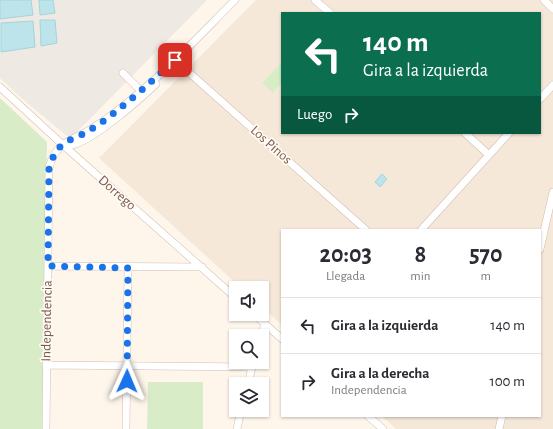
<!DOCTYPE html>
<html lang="es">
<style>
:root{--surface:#fff;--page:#f7f7f7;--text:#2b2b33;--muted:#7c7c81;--line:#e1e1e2}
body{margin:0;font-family:"Alegreya Sans",sans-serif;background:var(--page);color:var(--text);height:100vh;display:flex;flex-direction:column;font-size:15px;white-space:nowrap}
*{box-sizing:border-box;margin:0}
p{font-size:13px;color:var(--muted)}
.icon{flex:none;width:22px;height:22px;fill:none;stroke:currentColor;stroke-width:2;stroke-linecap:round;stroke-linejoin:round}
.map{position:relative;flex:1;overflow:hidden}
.side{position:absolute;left:281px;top:229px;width:260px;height:188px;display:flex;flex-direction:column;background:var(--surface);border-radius:0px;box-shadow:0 1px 3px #0004}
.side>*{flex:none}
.top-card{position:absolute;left:281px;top:12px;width:260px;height:122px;border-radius:0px;box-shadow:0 1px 3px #0004;background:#0b6e4f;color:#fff;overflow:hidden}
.controls{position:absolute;left:229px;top:281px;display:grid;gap:8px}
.controls a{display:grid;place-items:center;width:40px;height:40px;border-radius:0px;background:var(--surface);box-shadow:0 1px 3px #0004;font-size:20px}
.pin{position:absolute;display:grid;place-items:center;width:34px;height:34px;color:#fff;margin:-17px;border-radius:8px;box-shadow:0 2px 6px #0006}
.me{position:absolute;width:44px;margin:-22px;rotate:1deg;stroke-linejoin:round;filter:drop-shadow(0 0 3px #0008)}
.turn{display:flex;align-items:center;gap:14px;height:84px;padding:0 16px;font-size:18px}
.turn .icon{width:52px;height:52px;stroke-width:2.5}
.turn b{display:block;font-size:28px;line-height:34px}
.then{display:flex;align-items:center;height:38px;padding:0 16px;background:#0003;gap:8px;font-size:15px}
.eta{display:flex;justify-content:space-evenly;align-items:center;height:68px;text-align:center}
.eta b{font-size:24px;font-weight:700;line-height:28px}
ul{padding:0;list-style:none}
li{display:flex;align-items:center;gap:12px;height:56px;padding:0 16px;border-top:1px solid var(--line)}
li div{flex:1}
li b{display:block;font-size:15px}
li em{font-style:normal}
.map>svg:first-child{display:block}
</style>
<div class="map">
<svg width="553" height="429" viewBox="0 0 553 429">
<rect width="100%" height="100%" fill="#fef6eb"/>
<path fill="#f6e8d9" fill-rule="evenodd" d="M256 0H553V429H396L382 416H540V230H282V325L262 307V288H241L99 158ZM282 13H540V133H282Z"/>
<path fill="#efe9e3" d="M0 0H207L72 137 67 136 20 97 0 78Z"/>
<path fill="#d8edc7" d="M282 62V82L273 93 262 83Z
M0 98 47 142 42 429H0Z
M148 382H203V429H147Z"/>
<path fill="#bde4ea" stroke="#a3d4dc" d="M0 0H31L33 15 0 19Z
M39 0H53L55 13 40 15Z
M55 20 57 43 41 46 40 20Z
M33 21 35 47 1 52V23Z
M382 174 387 179 380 187 375 182Z"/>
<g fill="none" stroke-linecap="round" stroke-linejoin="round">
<defs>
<path id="minor" d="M315 0 330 13
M544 0 553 9
M175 60 366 230
M123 73 143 93
M0 87 63 145 236 298
M540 99 553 85
M465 133 489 155
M63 145C66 145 70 146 72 145 94 140 139 100 156 84
M421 230 509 133
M540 249 553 192
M48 266 202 267
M254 314 282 339
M261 336 265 324
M46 365 252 367
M248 384 253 363
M368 416 383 429
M46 429 49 168C55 145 67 142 86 132 92 129 97 125 102 122 151 88 193 42 235 0
M126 429 128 267
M237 429 241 410
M499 429 502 416"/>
</defs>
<use href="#minor" stroke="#d2bdaf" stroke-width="8"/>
<use href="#minor" stroke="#fff" stroke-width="7"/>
</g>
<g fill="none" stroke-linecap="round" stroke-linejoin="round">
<path stroke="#1a73e8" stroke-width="7" stroke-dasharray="0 12.6" d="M127 381 128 268 48 266 49 168C52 159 55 151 62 145 70 139 79 136 87 132 93 128 99 124 105 120 130 101 152 81 175 60"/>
</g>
<g text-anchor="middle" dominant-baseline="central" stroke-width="3.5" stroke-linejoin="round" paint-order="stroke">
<g font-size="14" fill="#7b5b4b" stroke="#fffaf3">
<text transform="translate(271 145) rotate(42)">Los Pinos</text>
<text transform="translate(117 193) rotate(41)">Dorrego</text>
<text transform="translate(47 321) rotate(-89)">Independencia</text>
</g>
</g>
</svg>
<div class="controls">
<a><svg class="icon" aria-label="sound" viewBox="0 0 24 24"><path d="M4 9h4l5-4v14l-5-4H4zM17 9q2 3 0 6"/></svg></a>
<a><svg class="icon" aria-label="search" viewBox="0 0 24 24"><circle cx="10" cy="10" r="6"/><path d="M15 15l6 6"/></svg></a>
<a><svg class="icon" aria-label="layers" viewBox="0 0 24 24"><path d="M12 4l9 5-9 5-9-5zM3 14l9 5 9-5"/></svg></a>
</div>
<div class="pin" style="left:175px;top:60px;background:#d93025"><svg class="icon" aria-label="arrive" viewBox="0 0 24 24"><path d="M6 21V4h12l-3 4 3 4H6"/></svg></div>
<svg class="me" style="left:127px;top:381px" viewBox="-20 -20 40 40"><path d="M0-17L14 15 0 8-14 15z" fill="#1a73e8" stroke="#fff" stroke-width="4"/></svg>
<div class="top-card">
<div class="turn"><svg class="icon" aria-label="left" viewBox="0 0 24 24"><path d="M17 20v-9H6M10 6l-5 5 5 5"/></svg><div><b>140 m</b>Gira a la izquierda</div></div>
<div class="then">Luego<svg class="icon" aria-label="right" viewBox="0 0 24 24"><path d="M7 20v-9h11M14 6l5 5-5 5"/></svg></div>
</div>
<section class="side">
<div class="eta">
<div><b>20:03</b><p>Llegada</p></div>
<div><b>8</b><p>min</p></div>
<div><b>570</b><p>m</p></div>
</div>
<ul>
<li><svg class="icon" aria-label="left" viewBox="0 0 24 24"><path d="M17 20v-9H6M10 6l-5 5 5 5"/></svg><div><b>Gira a la izquierda</b></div><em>140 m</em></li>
<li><svg class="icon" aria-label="right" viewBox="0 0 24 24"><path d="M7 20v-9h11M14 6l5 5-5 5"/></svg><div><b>Gira a la derecha</b><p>Independencia</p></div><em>100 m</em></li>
</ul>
</section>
</div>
